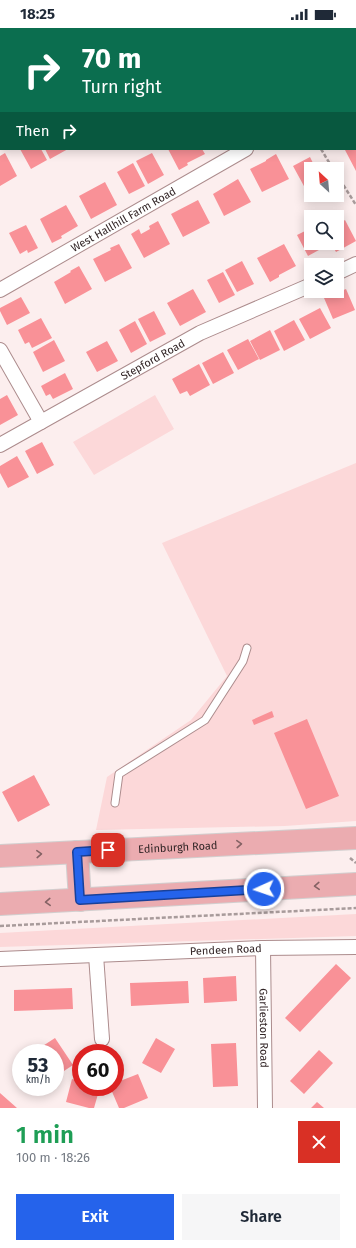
<!DOCTYPE html>
<meta charset="utf-8">
<style>
:root{--surface:#fff;--page:#f6f6f7;--text:#1f2937;--muted:#747a83;--accent:#2563eb}
body{margin:0;font-family:"Fira Sans",sans-serif;background:var(--page);color:var(--text);height:100vh;display:flex;flex-direction:column;font-size:15px;white-space:nowrap}
*{box-sizing:border-box;margin:0}
p{font-size:13px;color:var(--muted)}
.icon{flex:none;width:22px;height:22px;fill:none;stroke:currentColor;stroke-width:2;stroke-linecap:round;stroke-linejoin:round}
.map{position:relative;height:1080px;overflow:hidden}
.details{display:flex;flex-direction:column;background:var(--surface);flex:1}
.details>*{flex:none}
.guide{position:absolute;left:0px;top:0px;width:356px;height:122px;box-shadow:0 2px 10px #0003;background:#0b6e4f;color:#fff;overflow:hidden}
.needle{width:26px;rotate:334deg}
.tools{position:absolute;left:304px;top:134px;display:grid;gap:8px}
.tools a{display:grid;place-items:center;width:40px;height:40px;border-radius:0px;background:var(--surface);box-shadow:0 2px 10px #0003;font-size:20px}
.speed{position:absolute;left:12px;top:1016px;display:flex;gap:8px;font-size:20px;font-weight:700;text-align:center}
.speed>*{display:grid;place-content:center;width:52px;height:52px;border-radius:50%;background:var(--surface);box-shadow:0 2px 10px #0003;line-height:1}
.speed small{font-size:10px;font-weight:400}
.speed .limit{border:6px solid #d22;background:#fff;color:#111}
.pin{position:absolute;display:grid;place-items:center;width:34px;height:34px;color:#fff;margin:-17px;border-radius:8px;box-shadow:0 2px 6px #0006}
.me{position:absolute;width:44px;margin:-22px;rotate:267deg;stroke-linejoin:round;filter:drop-shadow(0 0 3px #0008)}
.turn{display:flex;align-items:center;gap:14px;height:84px;padding:0 16px;font-size:18px}
.turn .icon{width:52px;height:52px;stroke-width:2.5}
.turn b{display:block;font-size:28px;line-height:34px}
.then{display:flex;align-items:center;height:38px;padding:0 16px;background:#0003;gap:8px;font-size:15px}
.round{display:grid;place-items:center;flex:none;width:42px;height:42px;border-radius:0px;background:var(--page)}
.head{display:flex;align-items:center;justify-content:space-between;height:68px;padding:0 16px}
h1{font-size:24px;font-weight:600;line-height:30px;color:#1e9e55}
.action{display:flex;gap:8px;margin-top:auto;padding:8px 16px}
.action a{flex:1;height:46px;border-radius:0px;background:var(--accent);color:#fff;font-size:16px;font-weight:600;line-height:46px;text-align:center}
.action a+a{background:var(--page);color:var(--text)}
.status{display:flex;justify-content:space-between;align-items:center;height:28px;padding:0 20px;background:var(--surface);direction:ltr}
.status svg{height:11px;fill:currentColor}
.map>svg:first-child{display:block}
</style>
<div class="status"><b>18:25</b><svg viewBox="0 0 49 12"><path d="M0 12V9h3v3zM5 12V6h3v6zM10 12V3h3v9zM15 12V0h3v12zM26 1h20v11H26zM47 4h2v5h-2z"/></svg></div>
<div class="map">
<svg width="356" height="1080" viewBox="0 0 356 1080">
<rect width="100%" height="100%" fill="#fceeee"/>
<path fill="#fcd8d9" d="M155 367 174 401 94 447 73 414Z
M356 435V793L285 798 96 802 107 749 191 692 227 648 162 515Z
M356 886V908L0 919V905Z"/>
<path fill="#f99197" d="M20 121H41L47 132 31 141Z
M45 121H68L50 131Z
M168 121H202L205 126 187 135 188 137 179 142Z
M347 121H356V143L345 122Z
M5 125 17 148 0 158V128Z
M152 125 164 147 148 156 136 133Z
M276 126 289 151 262 164 250 141 266 133V132Z
M310 129 316 141H311V157L305 160 293 138Z
M133 135 145 158 129 166 117 144Z
M238 151 251 174 224 188 213 166Z
M105 154 117 177 91 191 79 168Z
M198 172 210 195 183 209 171 186Z
M66 177 78 198 61 208 62 210 52 215 40 191Z
M345 192 356 213 336 224 331 215H337V197Z
M158 193 170 216 144 230 131 206 139 201 141 206 150 201 149 198Z
M26 197 38 220 28 225 27 222 20 226 9 205Z
M311 200V215H327L328 217 308 228 297 207Z
M119 216 132 240 105 254 93 231 111 222 110 220Z
M284 216 296 238 279 247V249L270 254 257 230Z
M242 233 254 256 237 264 225 242Z
M79 238 92 261 65 276 54 254 71 244 70 243Z
M223 244 235 267 219 275 207 252Z
M193 261 206 284 180 298 167 275Z
M346 261 355 282 333 291 324 270Z
M21 269 30 285 7 297 0 283V280Z
M320 280 331 300 310 311 299 291Z
M154 283 166 306 150 314 138 291Z
M41 290 52 310 32 320 29 314 25 316 18 302Z
M294 292 305 312 284 323 274 303Z
M135 293 147 316 131 325 119 302Z
M270 302 280 322 260 332 250 313Z
M248 311 259 331 238 342 227 322Z
M54 312 65 333 43 344 33 324Z
M107 313 118 333 97 344 86 324Z
M223 324 234 345 213 356 202 335Z
M199 336 210 357 190 368 187 363 180 366 172 351Z
M65 345 73 361 53 371 50 366 46 368 41 358Z
M7 367 18 387 0 397V371Z
M42 414 54 437 37 446 25 423Z
M17 428 29 449 8 460 0 445V438Z
M272 683 274 689 254 697 252 692Z
M307 691 339 768 306 781 274 705Z
M34 747 50 777 18 794 2 764Z
M336 936 351 950 300 1004 285 990Z
M236 948 237 973 204 975 203 950Z
M188 953 189 975 131 978 130 955Z
M72 960 73 981 14 983V962Z
M55 1010 73 1037 55 1049V1025H32Z
M156 1010 175 1021 161 1045 142 1035Z
M236 1015 238 1058 213 1059 211 1016Z
M319 1022 333 1035 304 1066 290 1053Z
M138 1046 148 1070 124 1080H119L110 1059H115V1055Z
M72 1051 81 1054V1059H100L94 1080H89L66 1074Z
M0 1065 17 1080H0Z
M317 1074 324 1080H311Z"/>
<g fill="none" stroke-linecap="round" stroke-linejoin="round">
<defs>
<path id="service" d="M115 775 119 746 205 692 243 633 247 620"/>
<g id="minor">
<path d="M0 32 1 33"/>
<path d="M355 96 356 95"/>
<path d="M337 245 356 236"/>
<path id="s1" d="M0 262 246 121"/>
<path d="M0 322 41 394"/>
<path id="s2" d="M0 417 200 305 311 257"/>
<path id="s3" d="M263 920 265 1080"/>
<path d="M96 927 102 1011"/>
<path id="s4" d="M0 931 263 920 356 919"/>
</g>
<path id="tertiary" d="M178 1 180 0
M0 102H1"/>
<g id="primary">
<path d="M77 824 80 872"/>
<path id="s5" d="M0 828 356 810"/>
<path d="M0 876 356 856"/>
</g>
</defs>
<use href="#service" stroke="#ac8c8d" stroke-width="9"/>
<use href="#minor" stroke="#ac8c8d" stroke-width="16"/>
<use href="#tertiary" stroke="#ac8c8d" stroke-width="19"/>
<use href="#primary" stroke="#d2cfcf" stroke-width="24"/>
<path stroke="#a89b9b" stroke-width="2.5" stroke-dasharray="4 2" stroke-linecap="butt" d="M254 0V1
M321 121 333 141
M337 147 356 177
M350 830 356 835
M0 898 356 880"/>
<use href="#service" stroke="#fff" stroke-width="7"/>
<use href="#minor" stroke="#fff" stroke-width="14"/>
<use href="#tertiary" stroke="#fff" stroke-width="17"/>
<use href="#primary" stroke="#ebacb0" stroke-width="22"/>
</g>
<defs><path id="oneway-chevron" d="M-2-3.5L2.5 0L-2 3.5" fill="none" stroke-width="1.6" stroke-linecap="round" stroke-linejoin="round"/></defs>
<g stroke="#856264">
<use href="#oneway-chevron" transform="translate(239 816) rotate(-3)"/>
<use href="#oneway-chevron" transform="translate(39 826) rotate(-3)"/>
<use href="#oneway-chevron" transform="translate(317 858) rotate(177)"/>
<use href="#oneway-chevron" transform="translate(48 874) rotate(177)"/>
</g>
<g fill="none" stroke-linecap="round" stroke-linejoin="round">
<defs>
<path id="route" d="M108 822 77 824 80 872 264 861"/>
</defs>
<use href="#route" stroke="#184099" stroke-width="10"/>
<use href="#route" stroke="#2563eb" stroke-width="7"/>
</g>
<g text-anchor="middle" dominant-baseline="central" stroke-width="4" stroke-linejoin="round" paint-order="stroke">
<g font-size="11" fill="#322526" stroke="#fff">
<text stroke="none"><textPath href="#s1" startOffset="142">West Hallhill Farm Road</textPath></text>
<text stroke="none"><textPath href="#s2" startOffset="175">Stepford Road</textPath></text>
<text stroke="none"><textPath href="#s5" startOffset="178">Edinburgh Road</textPath></text>
<text stroke="none"><textPath href="#s4" startOffset="226">Pendeen Road</textPath></text>
<text stroke="none"><textPath href="#s3" startOffset="80">Garlieston Road</textPath></text>
</g>
</g>
</svg>
<div class="tools">
<a><svg class="needle" viewBox="-14 -14 28 28"><path d="M0-13l5 13h-10z" fill="#e53935"/><path d="M0 13l5-13h-10z" fill="#747a83"/></svg></a>
<a><svg class="icon" aria-label="search" viewBox="0 0 24 24"><circle cx="10" cy="10" r="6"/><path d="M15 15l6 6"/></svg></a>
<a><svg class="icon" aria-label="layers" viewBox="0 0 24 24"><path d="M12 4l9 5-9 5-9-5zM3 14l9 5 9-5"/></svg></a>
</div>
<div class="speed"><div>53<small>km/h</small></div><div class="limit">60</div></div>
<div class="pin" style="left:108px;top:822px;background:#d93025"><svg class="icon" aria-label="arrive" viewBox="0 0 24 24"><path d="M6 21V4h12l-3 4 3 4H6"/></svg></div>
<svg class="me" style="left:264px;top:861px" viewBox="-20 -20 40 40"><circle r="17" fill="#2563eb" stroke="#fff" stroke-width="3"/><path d="M0-11L8 9 0 5-8 9z" fill="#fff"/></svg>
<div class="guide">
<div class="turn"><svg class="icon" aria-label="right" viewBox="0 0 24 24"><path d="M7 20v-9h11M14 6l5 5-5 5"/></svg><div><b>70 m</b>Turn right</div></div>
<div class="then">Then<svg class="icon" aria-label="right" viewBox="0 0 24 24"><path d="M7 20v-9h11M14 6l5 5-5 5"/></svg></div>
</div>
</div>
<section class="details">
<div class="head"><div><h1>1 min</h1><p>100 m · 18:26</p></div><a class="round" style="background:#d93025;color:#fff"><svg class="icon" aria-label="close" viewBox="0 0 24 24"><path d="M6 6l12 12M18 6L6 18"/></svg></a></div>
<div class="action"><a>Exit</a><a>Share</a></div>
</section>
